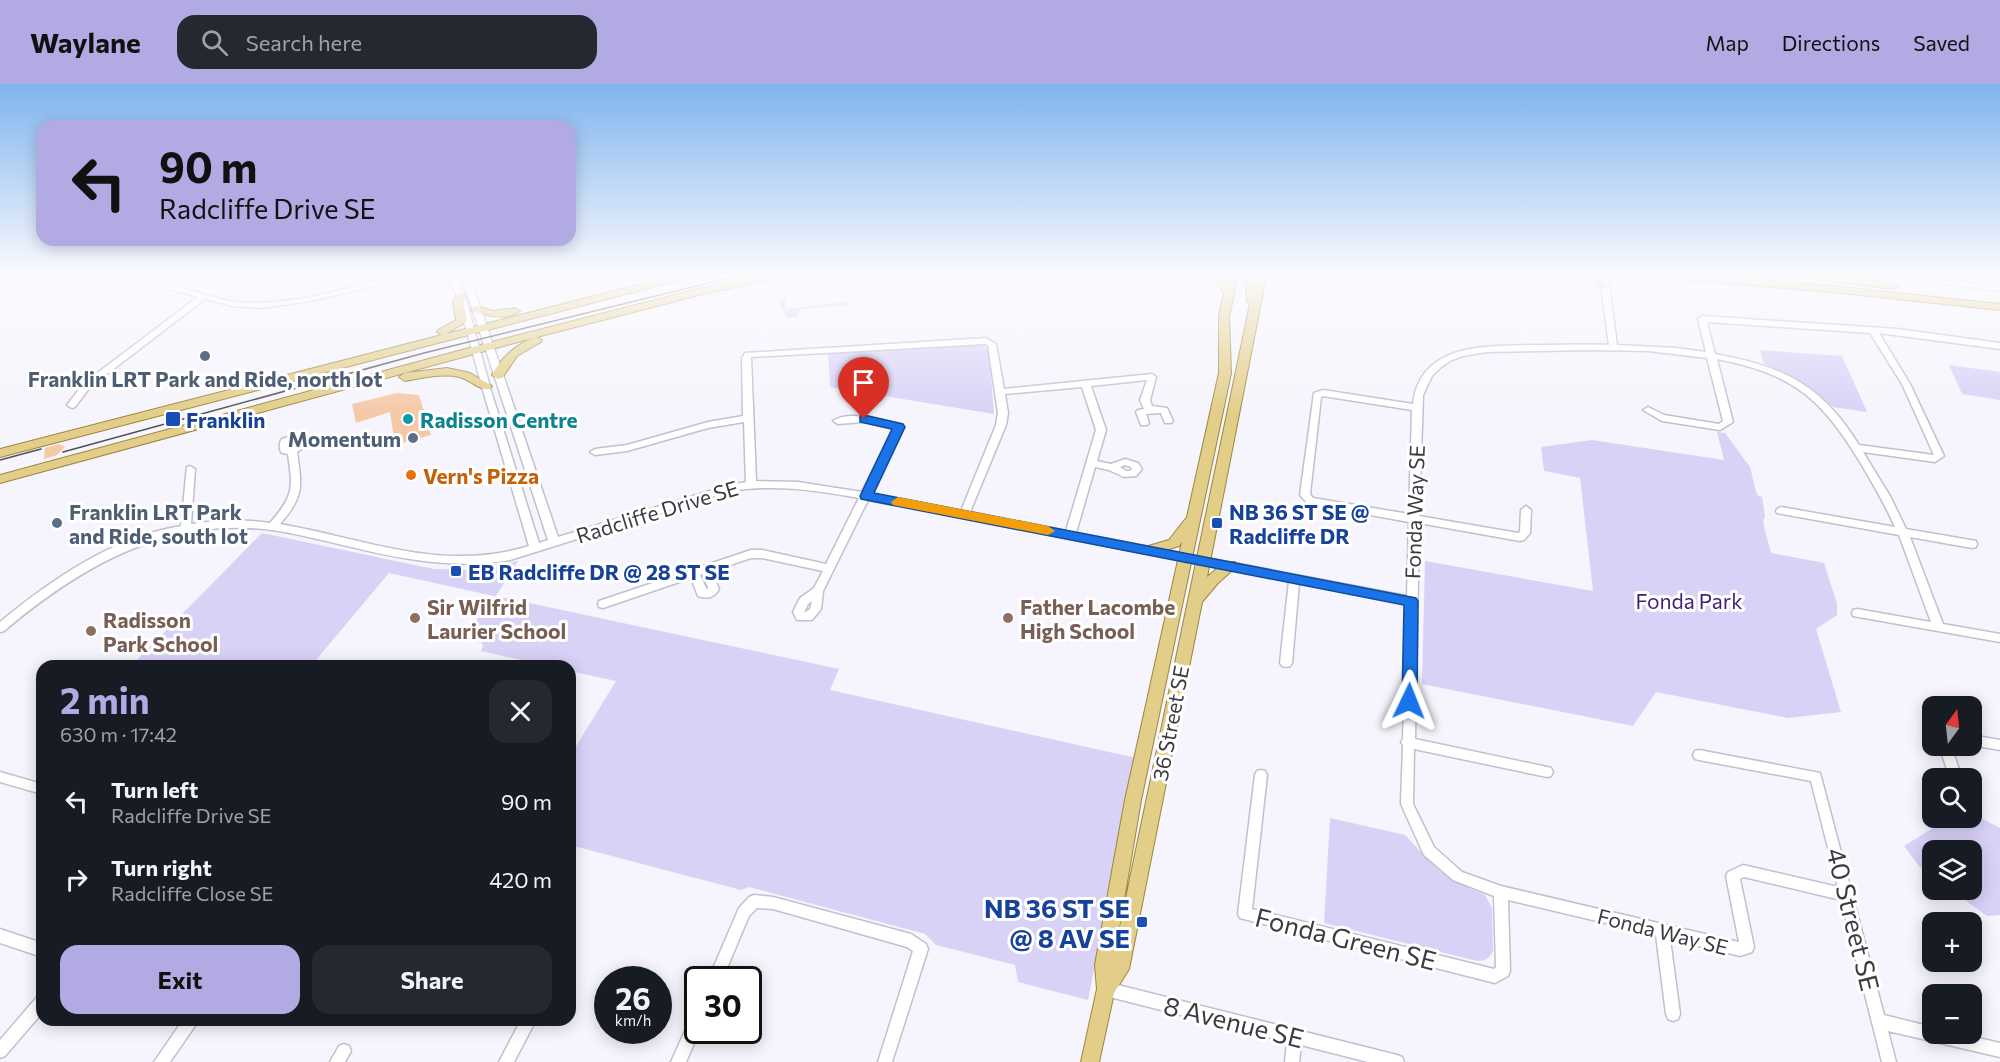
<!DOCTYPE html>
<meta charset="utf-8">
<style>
:root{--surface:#171b24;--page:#242831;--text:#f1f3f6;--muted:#9ea1a6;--accent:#b2aae3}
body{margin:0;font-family:Commissioner,sans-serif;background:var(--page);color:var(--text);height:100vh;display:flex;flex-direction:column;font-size:22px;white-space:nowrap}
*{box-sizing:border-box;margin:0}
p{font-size:20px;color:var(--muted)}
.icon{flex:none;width:33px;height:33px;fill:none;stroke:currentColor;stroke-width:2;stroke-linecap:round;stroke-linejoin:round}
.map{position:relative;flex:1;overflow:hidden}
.side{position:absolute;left:36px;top:576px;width:540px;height:366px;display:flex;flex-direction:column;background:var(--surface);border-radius:18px;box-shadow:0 3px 15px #0003}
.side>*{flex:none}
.hud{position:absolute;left:36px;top:36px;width:540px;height:126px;border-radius:18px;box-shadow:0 3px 15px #0003;background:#b2aae3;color:#111;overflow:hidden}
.needle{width:39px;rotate:15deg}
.fabs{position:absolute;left:1922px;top:612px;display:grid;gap:12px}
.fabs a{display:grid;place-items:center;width:60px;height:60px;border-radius:12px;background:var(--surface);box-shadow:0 3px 15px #0003;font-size:30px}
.speed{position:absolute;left:594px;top:882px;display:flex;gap:12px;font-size:30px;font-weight:700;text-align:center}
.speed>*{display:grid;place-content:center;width:78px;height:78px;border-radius:50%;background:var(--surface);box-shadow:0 3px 15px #0003;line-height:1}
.speed small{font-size:15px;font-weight:400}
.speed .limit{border:3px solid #111;border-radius:9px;background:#fff;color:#111}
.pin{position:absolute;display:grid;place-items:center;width:51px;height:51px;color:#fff;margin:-62px -26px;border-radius:50% 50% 50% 0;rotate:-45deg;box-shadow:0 0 6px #0007}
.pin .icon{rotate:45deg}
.me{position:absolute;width:66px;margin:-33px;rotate:2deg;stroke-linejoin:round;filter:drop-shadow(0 0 4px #0008)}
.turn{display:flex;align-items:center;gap:21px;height:126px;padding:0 24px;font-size:27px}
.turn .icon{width:78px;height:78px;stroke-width:2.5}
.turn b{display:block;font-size:42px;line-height:51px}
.round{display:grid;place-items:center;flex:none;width:63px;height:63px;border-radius:18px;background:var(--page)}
.summary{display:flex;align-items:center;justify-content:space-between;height:102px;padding:0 24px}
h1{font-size:36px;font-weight:700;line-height:45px;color:var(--accent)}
.primary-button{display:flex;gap:12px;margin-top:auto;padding:12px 24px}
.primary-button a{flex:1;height:69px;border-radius:18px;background:var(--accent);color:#111;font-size:24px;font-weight:700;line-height:69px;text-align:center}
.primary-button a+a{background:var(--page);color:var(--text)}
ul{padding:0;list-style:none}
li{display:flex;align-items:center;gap:18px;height:78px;padding:0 24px}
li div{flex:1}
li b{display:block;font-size:22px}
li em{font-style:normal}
header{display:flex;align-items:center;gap:36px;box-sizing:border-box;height:84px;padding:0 30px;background:var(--accent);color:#111}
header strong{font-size:28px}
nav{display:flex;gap:33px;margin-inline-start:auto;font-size:21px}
.search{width:420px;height:54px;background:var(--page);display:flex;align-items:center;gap:15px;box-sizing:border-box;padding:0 21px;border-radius:18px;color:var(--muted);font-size:22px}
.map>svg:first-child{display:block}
</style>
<header>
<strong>Waylane</strong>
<div class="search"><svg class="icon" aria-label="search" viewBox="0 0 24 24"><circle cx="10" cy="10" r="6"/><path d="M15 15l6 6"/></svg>Search here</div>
<nav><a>Map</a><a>Directions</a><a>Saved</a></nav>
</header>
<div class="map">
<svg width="2000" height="978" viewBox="0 0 2000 978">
<rect width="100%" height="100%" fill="#f6f5fd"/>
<path fill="#d9d2f7" d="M786 215 785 225 849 217 850 221 800 225 797 233 788 234 777 217Z
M977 261 984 262 989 267 994 330 830 303 828 269Z
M1760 266 1842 272 1867 328 1833 323 1803 299 1764 280Z
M1949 281 2000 288V316L1962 310Z
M1717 348 1725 349 1750 383 1757 411 1762 413 1765 432 1763 438 1771 469 1824 479 1837 519V531L1816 545 1841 628 1788 634 1656 608 1633 642 1422 600 1425 477 1593 507 1580 394 1544 387 1541 363 1592 356 1724 376Z
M262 449 434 485 474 486 518 477 496 512 839 585 830 606 1136 674 1088 916 1018 898 1015 881 936 861 925 850 749 803 741 806 570 761V672L616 597 570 587V582H548L481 567 483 562 481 558 462 556 494 512 389 489 311 582H131Z
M1330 734 1405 751 1438 786 1454 797 1485 811 1492 824 1493 867C1490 874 1485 877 1477 877L1324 839Z
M1949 734 1973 737 1981 734 2000 744V831L1987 832 1951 806H1971V766H1932V791L1919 782 1904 762Z"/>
<path fill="#f5c9a8" d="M397 309 419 311 431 351 395 361 390 328 356 339 352 320Z
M59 360 65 363 57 371 44 375 45 364Z"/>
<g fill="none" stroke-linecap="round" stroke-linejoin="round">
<defs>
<path id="minor" d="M89 193C109 191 132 192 153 196 181 200 208 215 236 218 289 223 343 205 393 193H406L405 195 310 217 261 224 233 222 205 215 90 303 75 323 72 324 67 321 84 299 198 213 153 200 93 195Z
M448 193H456L465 212 492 310 539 459 548 456 462 193H470L558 453 726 402 746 398 744 338 708 344 627 367 595 371 590 368 595 365 627 361 708 338 743 332 742 274 745 269 986 254 996 260 1004 305 1152 290 1156 293 1150 316 1152 322 1167 324 1173 337 1171 339H1165L1161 329 1146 330 1149 339 1147 341H1141L1136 328 1138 326 1144 325 1140 316 1147 296 1091 302 1106 346 1097 377 1111 380 1125 375 1138 379 1142 385 1136 392 1124 393 1109 386 1095 383 1076 449 1407 512 1409 438 1310 420 1307 419 1300 411 1314 309 1323 306 1413 320C1420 258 1488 262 1535 261 1560 261 1584 260 1609 261L1600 193H1608L1617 261 1676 264 1706 268 1698 235 1702 232 1898 245 2000 259V265L1879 249 1910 300 1944 372 1935 378 1863 368 1890 412 1906 445 1976 457 1977 460 1976 463 1972 464 1910 453 1943 540 2000 550V558L1853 532 1852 529 1853 526 1857 525 1931 538 1899 451 1777 429 1776 427 1777 425 1781 423 1895 443C1885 420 1873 400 1860 378 1820 313 1793 290 1717 275L1733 338 1720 346 1662 337 1643 326 1648 323 1664 331 1719 340 1723 337 1707 274 1648 267 1593 266 1487 268 1463 272 1452 276 1441 283 1432 292 1423 311 1419 432 1518 449 1520 448 1521 426 1526 422 1531 426 1530 449 1524 456 1520 457 1419 439 1415 655 1547 683 1551 684 1553 688 1551 692 1547 693 1414 665 1413 720 1434 763 1462 788 1501 802 1739 858 1726 792 1728 788 1743 781 1838 803 1811 697 1699 676 1695 675 1693 671 1695 667 1699 666 1820 689 1884 931 1932 943V950H1961L2000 959V973L1888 947 1896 978H1882L1841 816 1744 793 1740 795 1754 863 1752 868 1740 872 1670 855 1680 930 1678 935 1673 937 1668 935 1666 930 1656 851 1508 816 1510 887 1508 892 1495 899 1240 834 1238 830 1255 691 1257 687 1261 686 1265 687 1267 691 1252 825 1494 885 1496 883 1494 812 1453 796 1424 771 1401 720 1403 661 1401 658 1403 655 1407 520 1299 499 1292 579 1290 582 1286 583 1282 582 1280 579 1289 497 868 416 823 507 821 525 812 536H797L793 528 800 514 814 504 823 487 762 474H751L712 487 719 505C714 514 708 515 698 512L691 494 603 524 599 523 598 520 599 517 751 466H762L826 480 859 414C815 406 774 400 730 407L510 476C447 487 387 472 326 457 299 451 272 444 245 444 151 441 73 489 4 547L0 548V538C52 495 113 453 181 442L187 383 190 382 195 385 191 440C217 436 244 435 270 439 294 411 293 405 288 370L282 369C279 366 279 358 282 355L297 350 302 353 303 364 297 368C302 404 304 412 280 440 366 455 442 489 529 462L484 310 457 212ZM1707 238 1870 249 1902 300 1934 371 1859 361C1822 301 1783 282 1715 270ZM985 260 988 261 998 329 996 341 961 427 871 410 904 343 902 341C884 336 849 326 833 337L838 340 864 338 893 345 862 408 798 398 756 397 751 273ZM1082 303 1096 346 1066 447 970 428 1006 341 1008 329 1005 310ZM1323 312 1412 326 1409 430 1313 414 1310 410 1321 313ZM293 358V363L290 364V359ZM1125 381 1131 383 1132 385 1130 387H1126L1120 383ZM703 490 708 504 707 506 700 491ZM812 517 810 525 804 529 808 520Z
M1901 193H1921L2000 203V207L1905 195Z
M1971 651 2000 656V666L1971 661Z
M1939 662H1951L1962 694H1950Z
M0 688 42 700V710L0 698Z
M754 811 773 813 911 850 926 860 928 865 892 978H878L913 867 907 863 773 825 757 824 749 832 722 896H708L739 824 749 813Z
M0 845 42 859V873L0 859Z
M1106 898 1397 971 1402 973 1404 978H1368L1301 961 1299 978H1285L1287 958 1106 912 1101 910 1099 905 1101 900Z
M42 911V929L5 972 0 974V956L37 913Z
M698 927V946H700L686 978H671L693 929Z
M183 936H199L170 978H154Z
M521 936H536L514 978H499Z
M344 960 349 962 351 967 345 978H330L339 962Z"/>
<path id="major" d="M669 193H685L684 195 0 373V365L442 251 437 248 438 246 456 236 453 218 457 210 461 209 466 212 463 218 467 237 446 250Z
M755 193H773L772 195 703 210 537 253 542 256 541 258 517 272 502 294 498 295 492 291C502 273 514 262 533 254L0 399V391L484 260 702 204Z
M1213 193H1223L1227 198 1228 193H1238L1229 232 1231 289 1141 716 1117 857 1250 220 1247 217 1245 193H1255V195L1256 193H1266L1207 493 1225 478H1235L1237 482 1218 499 1202 518 1129 885 1114 909 1099 978H1081L1097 905 1095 881 1125 716 1182 458 1179 462 1150 471 1143 466 1145 463 1169 456 1187 433 1219 289V232L1224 209Z
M1586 193H1598L1610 201 1609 203H1601Z
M1680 193H1719L1832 202 2000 220V226L1832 208 1685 196Z
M1816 193H1843L1894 199 1899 202 1894 205 1821 196Z
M476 222 493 227 515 224 520 227C507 237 487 232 472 227L471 225Z
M447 284 470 289 492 302 490 305C479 307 470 295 459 293 441 289 422 294 405 297L399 293 405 289Z"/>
</defs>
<use href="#minor" stroke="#c2bfd1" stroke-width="3"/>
<use href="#major" stroke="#9c863c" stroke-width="2"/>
<use href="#minor" fill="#fff" fill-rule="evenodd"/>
<use href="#major" fill="#e2ce88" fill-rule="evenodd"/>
<path stroke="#504f56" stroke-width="1.5" d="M63 368 424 269 733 193
M0 376 41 365"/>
</g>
<linearGradient id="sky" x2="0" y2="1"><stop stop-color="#7fb4ee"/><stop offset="0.58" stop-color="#fbfafe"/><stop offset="1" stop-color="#fbfafe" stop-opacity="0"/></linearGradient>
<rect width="2000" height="330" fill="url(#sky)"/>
<path fill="#1a73e8" stroke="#114b97" stroke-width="1.5" d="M864 331 903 340 905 343 874 409 1416 514 1418 517 1417 617 1414 621 1409 623 1404 621 1402 617 1404 521 861 415 860 412 892 345 860 338V332Z"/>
<path fill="#f59e0b" d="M898 413 1048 442 1055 447 1048 451 893 421 891 418Z"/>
<g fill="#5c6f8a" stroke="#fff" stroke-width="2">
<circle cx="205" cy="272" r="6"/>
<circle cx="413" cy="354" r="6"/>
<circle cx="57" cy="439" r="6"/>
</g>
<g fill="#1a4fb4" stroke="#fff" stroke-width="2">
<rect x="165" y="327" width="16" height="16" rx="3"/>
<rect x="1211" y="433" width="12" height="12" rx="3"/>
<rect x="450" y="481" width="12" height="12" rx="3"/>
<rect x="1136" y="832" width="12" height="12" rx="3"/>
</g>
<circle fill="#0f9aa8" stroke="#fff" stroke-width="2" cx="408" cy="335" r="6"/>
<circle fill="#e8710a" stroke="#fff" stroke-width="2" cx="411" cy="391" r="6"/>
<g fill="#8d6e63" stroke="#fff" stroke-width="2">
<circle cx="415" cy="534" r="6"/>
<circle cx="1008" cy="534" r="6"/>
<circle cx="91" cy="547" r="6"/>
</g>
<g text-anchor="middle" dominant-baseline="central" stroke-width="6" stroke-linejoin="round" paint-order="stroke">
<g font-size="21" font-weight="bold" fill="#4e5e75" stroke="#fff">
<text x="205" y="294">Franklin LRT Park and Ride, north lot</text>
<text x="401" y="354" text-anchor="end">Momentum</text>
<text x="69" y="427" text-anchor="start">Franklin LRT Park<tspan x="69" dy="24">and Ride, south lot</tspan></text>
</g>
<g font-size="21" font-weight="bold" fill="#164399" stroke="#fff" text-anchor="start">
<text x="186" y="335">Franklin</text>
<text x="1229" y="427">NB 36 ST SE @<tspan x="1229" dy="24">Radcliffe DR</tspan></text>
<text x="468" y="487">EB Radcliffe DR @ 28 ST SE</text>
</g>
<g font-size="21" font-weight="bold" fill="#0d838f" stroke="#fff" text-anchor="start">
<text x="420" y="335">Radisson Centre</text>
</g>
<g font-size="21" font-weight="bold" fill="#c56008" stroke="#fff" text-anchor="start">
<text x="423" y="391">Vern's Pizza</text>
</g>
<g font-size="21" fill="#3c3b42" stroke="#fff">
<text transform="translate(657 427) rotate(-17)">Radcliffe Drive SE</text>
<text transform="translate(1414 428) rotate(-88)">Fonda Way SE</text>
<text transform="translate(1170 639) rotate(-79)">36 Street SE</text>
<text transform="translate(1663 847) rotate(14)">Fonda Way SE</text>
</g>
<g font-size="21" fill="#3f1e77" stroke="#fff">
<text x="1689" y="516">Fonda Park</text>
</g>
<g font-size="21" font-weight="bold" fill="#785e54" stroke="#fff" text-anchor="start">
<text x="427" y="522">Sir Wilfrid<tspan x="427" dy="24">Laurier School</tspan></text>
<text x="1020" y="522">Father Lacombe<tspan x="1020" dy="24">High School</tspan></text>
<text x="103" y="535">Radisson<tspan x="103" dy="24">Park School</tspan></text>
</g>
<g font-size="26" font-weight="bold" fill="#164399" stroke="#fff" text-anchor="end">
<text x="1130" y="823">NB 36 ST SE<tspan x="1130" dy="30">@ 8 AV SE</tspan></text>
</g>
<g font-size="26" fill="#3c3b42" stroke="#fff">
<text transform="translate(1854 835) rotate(76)">40 Street SE</text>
<text transform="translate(1346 854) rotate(14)">Fonda Green SE</text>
<text transform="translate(1234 937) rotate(14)">8 Avenue SE</text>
</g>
</g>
</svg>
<div class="fabs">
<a><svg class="needle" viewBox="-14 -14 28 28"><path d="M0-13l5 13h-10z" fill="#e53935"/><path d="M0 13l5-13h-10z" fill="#9ea1a6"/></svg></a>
<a><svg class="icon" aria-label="search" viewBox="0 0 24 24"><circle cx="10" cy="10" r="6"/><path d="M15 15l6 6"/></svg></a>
<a><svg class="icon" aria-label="layers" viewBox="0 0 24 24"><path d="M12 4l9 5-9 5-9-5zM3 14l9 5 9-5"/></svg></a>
<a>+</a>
<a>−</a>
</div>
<div class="speed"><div>26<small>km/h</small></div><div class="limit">30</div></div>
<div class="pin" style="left:864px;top:335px;background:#d93025"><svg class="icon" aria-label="arrive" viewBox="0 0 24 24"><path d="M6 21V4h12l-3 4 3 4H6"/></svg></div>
<svg class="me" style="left:1409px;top:617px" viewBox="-20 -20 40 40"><path d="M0-17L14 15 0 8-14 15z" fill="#1a73e8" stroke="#fff" stroke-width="4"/></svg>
<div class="hud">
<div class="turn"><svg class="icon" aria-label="left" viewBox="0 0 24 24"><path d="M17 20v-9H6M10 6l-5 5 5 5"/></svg><div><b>90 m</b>Radcliffe Drive SE</div></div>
</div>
<section class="side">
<div class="summary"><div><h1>2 min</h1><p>630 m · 17:42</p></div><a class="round"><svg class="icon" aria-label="close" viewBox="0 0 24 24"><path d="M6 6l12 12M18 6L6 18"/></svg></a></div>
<ul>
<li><svg class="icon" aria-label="left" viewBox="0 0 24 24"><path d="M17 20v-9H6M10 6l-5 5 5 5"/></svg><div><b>Turn left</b><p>Radcliffe Drive SE</p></div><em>90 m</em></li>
<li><svg class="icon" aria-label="right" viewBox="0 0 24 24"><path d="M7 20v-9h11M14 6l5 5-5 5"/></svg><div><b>Turn right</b><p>Radcliffe Close SE</p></div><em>420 m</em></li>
</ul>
<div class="primary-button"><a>Exit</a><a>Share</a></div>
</section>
</div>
